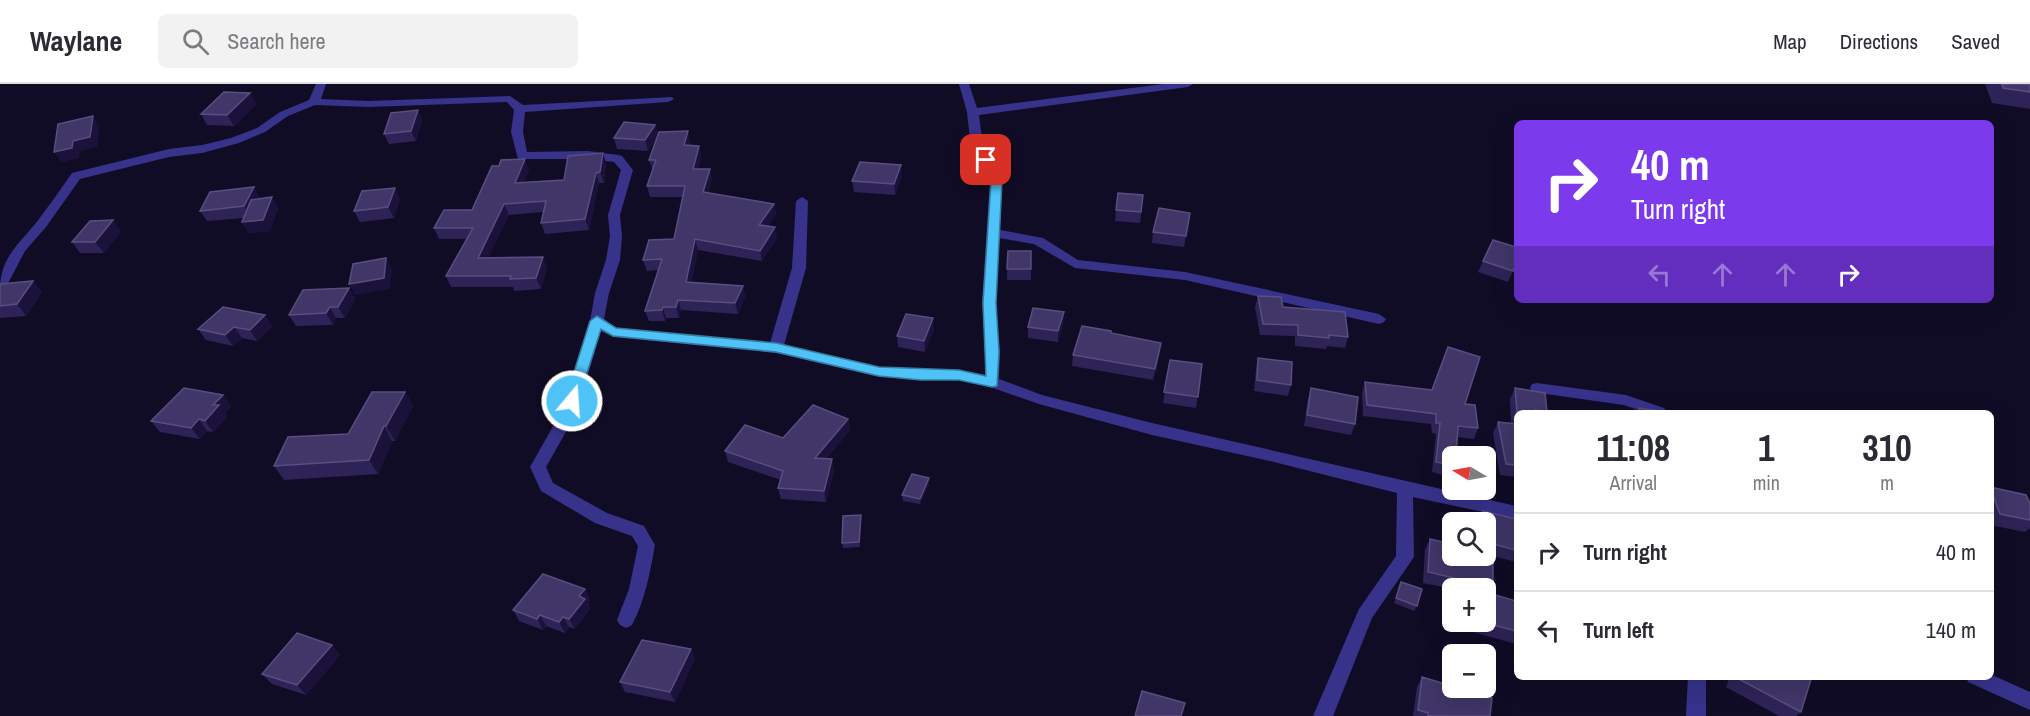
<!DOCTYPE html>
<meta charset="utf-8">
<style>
:root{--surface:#fff;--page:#f2f2f3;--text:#2b2b33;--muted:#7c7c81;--line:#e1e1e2}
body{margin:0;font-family:"Archivo Narrow",sans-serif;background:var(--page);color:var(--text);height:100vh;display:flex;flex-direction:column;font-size:22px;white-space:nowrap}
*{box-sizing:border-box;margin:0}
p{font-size:20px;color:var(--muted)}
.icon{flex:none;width:33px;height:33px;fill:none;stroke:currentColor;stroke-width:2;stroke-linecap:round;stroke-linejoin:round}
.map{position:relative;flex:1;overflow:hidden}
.sheet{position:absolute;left:1514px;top:326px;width:480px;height:270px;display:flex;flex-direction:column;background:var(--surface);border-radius:9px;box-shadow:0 6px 24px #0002}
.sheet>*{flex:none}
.top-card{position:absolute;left:1514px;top:36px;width:480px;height:183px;border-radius:9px;box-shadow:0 6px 24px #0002;background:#7c3aed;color:#fff;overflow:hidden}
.needle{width:39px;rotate:280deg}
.buttons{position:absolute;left:1442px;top:362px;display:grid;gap:12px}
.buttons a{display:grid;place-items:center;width:54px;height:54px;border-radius:9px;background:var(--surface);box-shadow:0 6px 24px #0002;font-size:30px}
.pin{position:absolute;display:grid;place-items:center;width:51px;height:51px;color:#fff;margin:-26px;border-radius:12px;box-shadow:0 3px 9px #0006}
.me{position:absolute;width:66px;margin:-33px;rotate:18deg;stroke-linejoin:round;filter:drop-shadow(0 0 4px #0008)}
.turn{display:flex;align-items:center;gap:21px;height:126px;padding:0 18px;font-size:27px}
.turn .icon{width:78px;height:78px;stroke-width:2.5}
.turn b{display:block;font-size:42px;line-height:51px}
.lanes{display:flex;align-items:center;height:57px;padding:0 18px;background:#0003;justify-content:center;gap:30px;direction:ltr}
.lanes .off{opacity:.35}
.eta{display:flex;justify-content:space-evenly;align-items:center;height:102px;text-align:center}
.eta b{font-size:36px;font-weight:700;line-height:42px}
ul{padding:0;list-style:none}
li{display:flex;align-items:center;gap:18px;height:78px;padding:0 18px;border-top:2px solid var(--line)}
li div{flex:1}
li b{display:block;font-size:22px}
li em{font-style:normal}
header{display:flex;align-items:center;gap:36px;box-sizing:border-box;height:84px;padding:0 30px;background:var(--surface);border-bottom:2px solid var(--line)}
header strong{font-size:28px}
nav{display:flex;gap:33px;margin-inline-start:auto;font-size:21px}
.search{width:420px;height:54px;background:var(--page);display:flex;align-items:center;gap:15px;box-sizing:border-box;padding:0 21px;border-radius:9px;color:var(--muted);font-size:22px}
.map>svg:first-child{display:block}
</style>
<header>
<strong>Waylane</strong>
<div class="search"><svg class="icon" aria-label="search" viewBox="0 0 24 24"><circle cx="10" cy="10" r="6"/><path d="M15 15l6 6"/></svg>Search here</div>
<nav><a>Map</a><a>Directions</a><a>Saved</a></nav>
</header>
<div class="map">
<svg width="2030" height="632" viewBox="0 0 2030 632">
<rect width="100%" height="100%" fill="#110c26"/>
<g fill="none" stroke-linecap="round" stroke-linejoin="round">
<path fill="#37328a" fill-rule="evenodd" d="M316 0H326L321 15 368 17 510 12 523 21 672 13 674 15 668 18 525 28 523 48 527 68 588 67 618 71 622 72 633 86 620 131 622 152 620 176 609 209 604 235 616 244 770 259 792 184 796 117 802 113 808 117 806 184 784 261 879 283 959 286 985 291 986 268 982 219 990 97 970 55 967 28 959 0H969L977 24 1163 0H1193L1188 3 979 31 982 55 1002 97 1000 146 1043 154 1078 176 1185 188 1379 230 1386 235 1384 238 1379 240 1185 196 1075 184 1034 160 999 154 996 219 1000 268 999 295 1042 311 1152 339 1516 422V435L1413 413 1414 473 1372 534 1333 632H1313L1359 525 1396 472 1397 409 1274 378 1152 351 1039 320 990 303 959 296 879 293 776 269 613 253 601 247 576 330 546 383 553 399 607 429 644 442 655 461C650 489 645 516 632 541L626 544 620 541 617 536 629 505 638 462 632 452 595 439 541 407 530 383 560 330 590 237 595 209 606 176 610 152 608 131 621 86 614 78 588 75H518L511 48 514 26 507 18 368 23 315 21 288 32 265 48 239 59 202 69 169 73 80 95 46 143 25 167 5 205 0 206C0 172 20 160 39 135 50 120 61 105 72 89L169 65 202 61 231 54 257 44 280 28 309 16Z
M1537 299 1626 311 1664 324 1667 328H1644L1624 321 1532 308 1530 304 1532 300Z
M1990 590 2030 608V626L1968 598 1966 592H1990Z
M1688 592H1706V632H1686Z"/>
</g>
<path fill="#2e2356" d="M1985 0H2030V25L1992 19Z
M250 9 256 20 234 42 207 41 201 30Z
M422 36 416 57 389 60 384 50Z
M655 41 658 51 648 67 617 65 614 54Z
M690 58V61L699 62 701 72 698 85 712 95 708 109 774 120 776 130 768 142 777 154 762 177 698 166 691 198 743 202 745 213 738 230 681 226 679 234H666L665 237H649L645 227 659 186 647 187 643 176 674 155 683 113H650L647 102 653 87 649 76Z
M606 79 604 99H599L589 146 545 150 541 139 543 128 509 131 488 174 547 184 541 205 514 207 513 203H451L446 192 467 155H439L434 144 472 126 529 86 524 98 564 96Z
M902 91 895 111 854 108 852 97Z
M1143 111 1140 139 1115 137 1116 126Z
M260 114 278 124 270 147 249 149 242 138 244 134 207 137 200 127Z
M400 115 394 134 360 138 354 127Z
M1190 129 1184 163 1152 159 1153 148Z
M121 147 104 169H80L72 158Z
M1008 167H1031V196H1007Z
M1483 177 1516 180 1508 198 1478 188Z
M0 200 42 208 26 232 0 234Z
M349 204 355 215 345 234H336L333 241 296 242 289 231Z
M1258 212 1348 253 1345 264 1327 262 1326 265 1295 262V252L1260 251 1255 223Z
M1064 228 1063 240 1058 258 1028 254V243Z
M265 231 272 243 257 257 242 254 233 262 206 256 198 245Z
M934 245 925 268 898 263 897 252Z
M1111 250 1160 270 1153 296 1072 282 1073 271Z
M1258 274 1291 301 1288 312 1254 307 1256 285Z
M1170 276 1202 280 1196 324 1163 319Z
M1365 298 1465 320 1478 344 1474 355 1457 353 1452 372V388L1450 393 1432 388 1436 350 1432 349 1431 340 1363 332 1362 309Z
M1311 304 1355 340 1351 351 1304 342 1308 315Z
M1515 304 1547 328H1516V393L1500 391 1493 349 1498 338 1511 339 1510 315Z
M405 308 413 322 395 357H392L378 390 284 396 274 382 348 350Z
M223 311 231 322 225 329 227 333 213 348 207 347 200 355 160 348 151 337Z
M848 335 850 346 826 375 834 386 826 418 781 415 778 404 781 396 728 378 725 367 783 354Z
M929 394V400L920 420 903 417 902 411Z
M1990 403 2030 420V444L2025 448 1990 441Z
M1483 427 1516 435V478L1493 472V503L1489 510 1516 517V560L1469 547 1470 537H1485V504H1452V505L1423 499 1425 466 1430 455 1485 471V438H1478Z
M861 431V436L860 463 843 464 842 459Z
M1401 498 1417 522 1414 527 1394 519Z
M585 505 590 516 588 519 590 525 575 545 569 543 565 549 546 542 543 546 519 537 513 526Z
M332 561 340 571 306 611 272 600 262 590Z
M691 565 695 575 675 618 625 608 620 598Z
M1563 592H1574L1572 596Z
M1730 592H1812L1801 628 1796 632H1779L1726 603Z
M1422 593 1490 632H1413L1417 603Z"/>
<path fill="#1b123b" d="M250 9 256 20 234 42 227 31Z
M418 26 422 36 416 57 411 47Z
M93 32 99 42 97 63 80 67 79 74 61 78 54 68 73 57Z
M655 41 658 51 648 67 645 56Z
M688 47 690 58 687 71 684 61Z
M699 62 701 72 695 95 693 85Z
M603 69 606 79 604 99 600 88Z
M525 75 529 86 519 110 515 99Z
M901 81 902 91 895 111 894 100Z
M710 85 712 95 705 118 703 108Z
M596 89 599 99 589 146 585 135Z
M254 103 260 114 251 133 244 122Z
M395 104 400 115 394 134 388 123Z
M272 113 278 124 270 147 249 149 242 138Z
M504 120 509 131 483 185 478 174Z
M774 120 776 130 761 151 759 141Z
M113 136 121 147 104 169 95 158Z
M775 143 777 154 762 177 760 167Z
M695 155 698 166 689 209 686 198Z
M543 173 547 184 541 205 536 194Z
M386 174 392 185 390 205 355 211 349 200Z
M33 197 42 208 26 232 17 220Z
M743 202 745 213 738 230 735 219Z
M349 204 355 215 345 234 338 223Z
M678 216 681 226 679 234 676 223Z
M330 223 336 234 333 241 326 229Z
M663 223 666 234 665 237 662 226Z
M1064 228 1063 240 1058 258V247Z
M265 231 272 243 257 257 250 246Z
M933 234 934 245 925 268 924 257Z
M234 243 242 254 233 262 225 251Z
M1161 259 1160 270 1153 296 1155 285Z
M405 308 413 322 395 357 386 342Z
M223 311 231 322 225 329 227 333 213 348 205 337 213 321Z
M199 335 207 347 200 355 191 344Z
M848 335 850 346 817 385 815 374Z
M384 342 392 357 378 390 369 376Z
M832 375 834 386 826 418 824 407Z
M929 394V400L920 420V415Z
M861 431V436L860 463 859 458Z
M585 505 590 516 588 519 590 525 575 545 569 535 579 512Z
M540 531 546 542 543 546 537 535Z
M563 533 569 543 565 549 559 538Z
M332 561 340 571 306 611 297 601Z
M691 565 695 575 675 618 670 608Z"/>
<path fill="#403668" stroke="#584e80" stroke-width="1.5" d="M2002 0H2030V8L2003 4Z
M224 8 250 9 227 31 201 30Z
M418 26 411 47 384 50 391 29Z
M93 32 90 53 73 57 72 64 54 68 58 40Z
M624 38 655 41 645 56 614 54Z
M688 47 684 61 699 62 693 85H710L703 108 774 120 759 141 775 143 760 167 695 155 686 198 743 202 735 219 678 216 676 223H663L662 226 645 227 662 175 643 176 649 156 674 155 685 102H647L656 76H649L659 48Z
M603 69 600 88 596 89 585 135 541 139 546 117 504 120 478 174 543 173 536 194 510 195 511 192H446L473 144H434L444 126H472L492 82H499L501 76 525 75 515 99 564 96 568 72Z
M860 78 901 81 894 100 852 97Z
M254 103 244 122 200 127 210 108Z
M395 104 388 123 354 127 362 107Z
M1118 109 1143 111 1141 128 1116 126Z
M272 113 263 136 242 138 251 116Z
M1159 124 1190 129 1186 152 1153 148Z
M113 136 95 158H72L90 137Z
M1493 156 1516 163V179L1513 187 1483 177Z
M1008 167H1031V185H1007Z
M386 174 384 194 349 200 353 180Z
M33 197 17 220 0 222V200Z
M349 204 338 223H330L326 229 289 231 303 206Z
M1258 212 1281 213 1283 223 1345 228 1348 253 1329 251V254L1298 251V241L1263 240Z
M223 223 265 231 250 246 234 243 225 251 198 245Z
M1033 224 1064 228 1058 247 1028 243Z
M906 230 933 234 924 257 897 252Z
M1082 242 1111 247V249L1161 259 1155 285 1073 271Z
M1448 263 1480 273 1465 320 1475 321 1478 344 1458 342 1456 372H1452V381L1436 378 1440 339H1436V330L1367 321 1365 298 1432 306Z
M1258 274 1292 278 1291 301 1257 296Z
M1170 276 1202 280 1198 313 1164 308Z
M184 304 223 311 213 321H219L205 337 199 335 191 344 151 337Z
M1311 304 1358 313 1355 340 1307 331Z
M1515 304 1545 309 1547 328 1535 326V328H1517Z
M372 308H405L386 342H384L369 376 274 382 288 353 348 350Z
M813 321 848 335 815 374 832 375 824 407 778 404 783 387 725 367 745 341 783 354Z
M1639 324 1664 328H1639Z
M1498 338 1516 340V381L1506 380Z
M912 390 929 394 920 415 902 411Z
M1990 403 2026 411 2030 420V436L2000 430Z
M1483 427 1516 435V466L1485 458V438H1483Z
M861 431 859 458 842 459 843 432Z
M1430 455 1452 460V471H1485V468L1493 470V503L1428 488Z
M543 490 585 505 579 512 585 515 569 535 563 533 559 538 540 531 537 535 513 526Z
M1401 498 1422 505 1417 522 1396 514Z
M1485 508 1516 517V547L1478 537H1485Z
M297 549 332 561 297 601 262 590Z
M642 556 691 565 670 608 620 598Z
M1735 592H1812L1801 628 1735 593Z
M1422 593 1452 602V603H1455L1492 614 1490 632H1428V629L1418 626Z
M1142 607 1185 619 1181 632H1135Z"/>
<path fill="#4fc3f7" stroke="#337fa1" stroke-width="1.5" d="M982 73H990L1002 97 996 219 999 268 997 302 992 303 959 296H921L879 292 776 268 613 252 601 245 578 317 572 322 567 320 565 317 590 237 597 232 616 244 776 259 879 283 959 286 986 292 983 219 991 97 981 76Z"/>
</svg>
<div class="buttons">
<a><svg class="needle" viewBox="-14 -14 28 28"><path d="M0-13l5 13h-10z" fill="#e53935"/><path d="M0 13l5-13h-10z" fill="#7c7c81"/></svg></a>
<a><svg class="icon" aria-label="search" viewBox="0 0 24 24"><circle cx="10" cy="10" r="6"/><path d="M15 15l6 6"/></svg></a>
<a>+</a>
<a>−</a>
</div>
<div class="pin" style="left:986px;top:76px;background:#d93025"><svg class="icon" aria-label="arrive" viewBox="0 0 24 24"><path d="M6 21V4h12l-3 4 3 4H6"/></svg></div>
<svg class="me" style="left:572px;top:317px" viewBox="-20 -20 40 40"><circle r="17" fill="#4fc3f7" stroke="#fff" stroke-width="3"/><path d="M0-11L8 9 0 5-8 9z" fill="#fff"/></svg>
<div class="top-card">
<div class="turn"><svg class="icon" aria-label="right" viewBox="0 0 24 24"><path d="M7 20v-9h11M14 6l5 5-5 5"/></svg><div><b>40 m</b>Turn right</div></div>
<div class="lanes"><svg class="icon off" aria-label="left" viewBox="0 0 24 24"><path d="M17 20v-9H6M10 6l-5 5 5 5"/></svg><svg class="icon off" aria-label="ahead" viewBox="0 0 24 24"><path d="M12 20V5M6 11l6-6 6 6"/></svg><svg class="icon off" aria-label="ahead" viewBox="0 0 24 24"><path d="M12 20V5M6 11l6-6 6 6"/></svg><svg class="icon" aria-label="right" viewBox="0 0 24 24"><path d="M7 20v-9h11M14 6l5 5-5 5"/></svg></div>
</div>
<section class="sheet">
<div class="eta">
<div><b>11:08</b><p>Arrival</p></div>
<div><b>1</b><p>min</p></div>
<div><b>310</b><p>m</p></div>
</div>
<ul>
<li><svg class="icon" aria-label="right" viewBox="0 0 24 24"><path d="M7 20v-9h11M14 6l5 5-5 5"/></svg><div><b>Turn right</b></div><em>40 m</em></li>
<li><svg class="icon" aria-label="left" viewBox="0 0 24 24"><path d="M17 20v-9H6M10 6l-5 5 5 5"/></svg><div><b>Turn left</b></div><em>140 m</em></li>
</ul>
</section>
</div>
